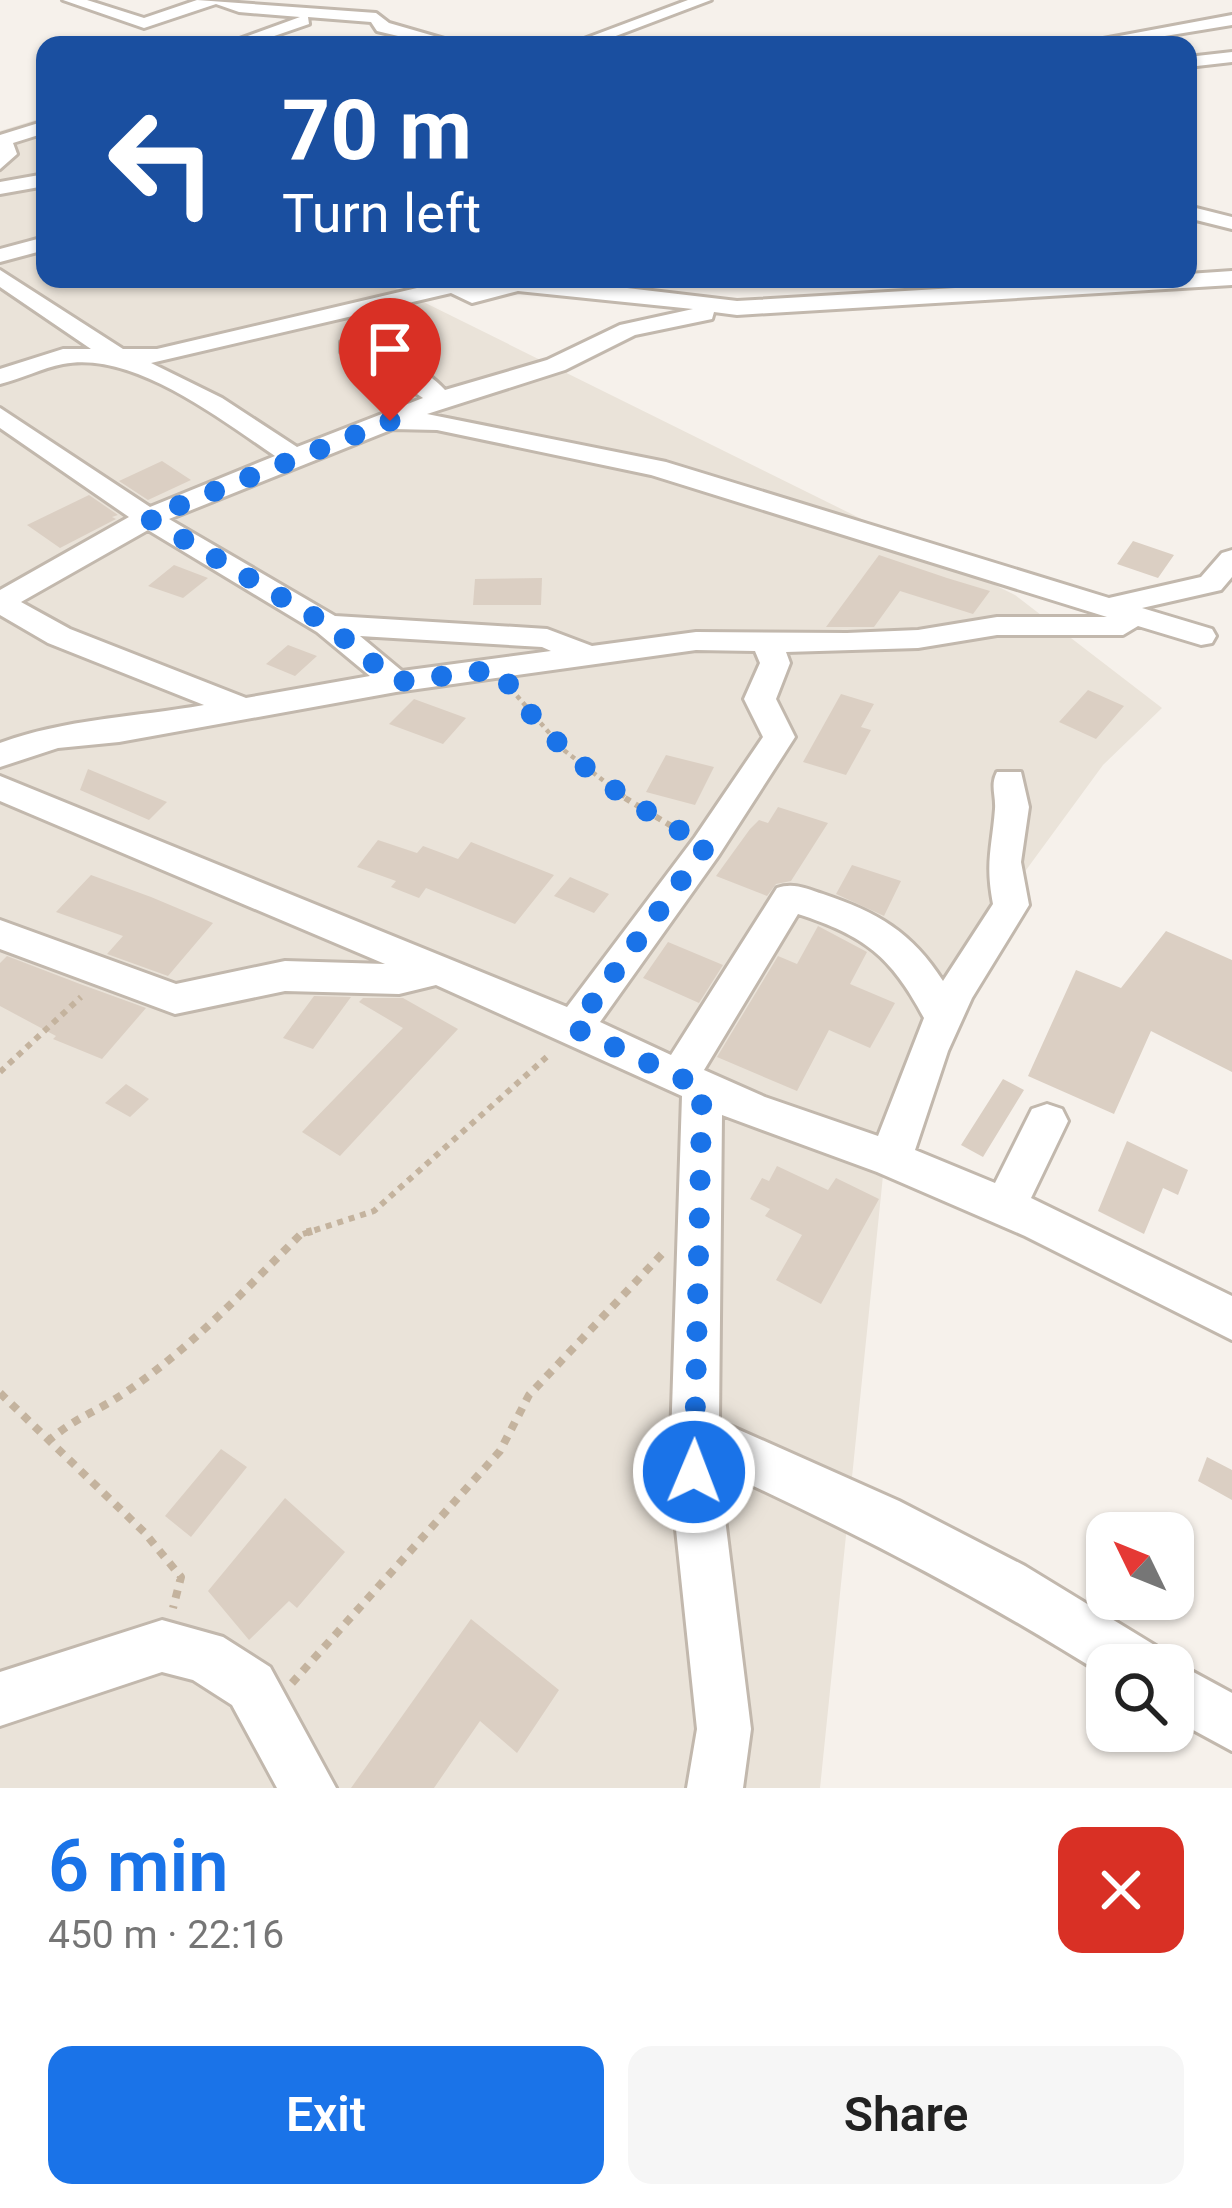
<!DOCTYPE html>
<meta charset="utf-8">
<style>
:root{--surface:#fff;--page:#f6f6f6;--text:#222;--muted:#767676;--accent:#1a73e8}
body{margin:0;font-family:Roboto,sans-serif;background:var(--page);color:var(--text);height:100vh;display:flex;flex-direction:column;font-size:45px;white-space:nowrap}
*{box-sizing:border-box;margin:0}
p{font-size:39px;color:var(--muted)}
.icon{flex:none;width:66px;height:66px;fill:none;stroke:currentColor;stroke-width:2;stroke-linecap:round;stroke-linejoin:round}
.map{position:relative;height:1788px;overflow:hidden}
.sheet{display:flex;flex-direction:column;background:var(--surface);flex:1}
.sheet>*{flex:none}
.guide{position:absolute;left:36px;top:36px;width:1161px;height:252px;border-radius:24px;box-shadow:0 3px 9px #0004;background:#1a4fa0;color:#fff;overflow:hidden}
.needle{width:78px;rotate:313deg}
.tools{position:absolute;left:1086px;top:1512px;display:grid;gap:24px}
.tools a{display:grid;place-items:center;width:108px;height:108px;border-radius:24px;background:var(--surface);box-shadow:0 3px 9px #0004;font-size:60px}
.pin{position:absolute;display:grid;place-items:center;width:102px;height:102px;color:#fff;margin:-123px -51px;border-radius:50% 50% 50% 0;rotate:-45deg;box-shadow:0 0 12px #0007}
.pin .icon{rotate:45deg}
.me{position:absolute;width:132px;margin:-66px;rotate:1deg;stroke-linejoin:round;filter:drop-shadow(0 0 9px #0008)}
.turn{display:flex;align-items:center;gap:42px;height:252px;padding:0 48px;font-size:54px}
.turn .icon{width:156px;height:156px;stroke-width:2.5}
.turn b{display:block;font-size:84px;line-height:102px}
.round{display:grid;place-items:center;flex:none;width:126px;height:126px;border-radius:24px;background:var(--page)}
.overview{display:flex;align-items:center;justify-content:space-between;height:204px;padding:0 48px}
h1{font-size:72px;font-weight:600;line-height:90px;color:var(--accent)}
.primary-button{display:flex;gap:24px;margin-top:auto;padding:24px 48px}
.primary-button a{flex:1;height:138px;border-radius:24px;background:var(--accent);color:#fff;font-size:48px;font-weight:600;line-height:138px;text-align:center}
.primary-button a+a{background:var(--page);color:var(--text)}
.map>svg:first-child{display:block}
</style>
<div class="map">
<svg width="1232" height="1788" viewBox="0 0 1232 1788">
<rect width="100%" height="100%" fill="#f6f1eb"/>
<path fill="#eae3d9" d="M45 117V279H377L1015 595 1162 708 1103 765 958 963 891 1098 820 1788H0V131Z"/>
<path fill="#dbcfc3" d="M162 461 191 480 148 500 119 481Z
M89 495 118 515 112 517 116 519 60 548 27 525Z
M1133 541 1174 555 1158 578 1117 564Z
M879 555 947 578 990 591 973 614 900 591 874 627H826Z
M174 565 208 578 183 598 148 586Z
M542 578 541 605H473L475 579Z
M288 645 317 656 295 676 266 664Z
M1088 690 1124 706 1096 739 1059 722Z
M841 694 874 704 861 727 871 730 846 775 803 762Z
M414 699 466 718 443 744 389 724Z
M666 755 714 767 695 805 646 792Z
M88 769 167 802 149 820 80 790Z
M778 807 828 823 791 881 776 884 767 896 716 876 750 829 759 820 768 823Z
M378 840 417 853 423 846 458 859 471 842 554 875 515 924 426 888 419 898 391 887 396 881 357 867Z
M852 865 901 881 884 916 836 894Z
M91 875 151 897 213 923 168 976 107 954 123 936 56 912Z
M570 877 609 894 594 913 554 896Z
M818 926 867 952 850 984 895 1003 870 1048 829 1030 797 1091 717 1057 778 956 797 964Z
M1166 931 1232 960V1072L1151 1031 1114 1114 1028 1076 1076 970 1121 988Z
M668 942 723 965 699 1003 643 978Z
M7 956 80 984 146 1008 102 1059 53 1039 56 1036 0 1006V963Z
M314 996 351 997 313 1049 283 1038Z
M363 998H403L458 1029 340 1156 302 1132 403 1028 359 1002Z
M1003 1079 1024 1090 983 1157 961 1145Z
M126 1084 149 1099 130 1117 105 1103Z
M1127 1141 1188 1170 1178 1195 1163 1188 1144 1234 1098 1211Z
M777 1166 828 1190 836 1178 879 1199 821 1304 776 1280 802 1235 765 1216 770 1209 750 1199 762 1178 769 1181Z
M221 1449 247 1467 191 1537 165 1516Z
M1207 1457 1232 1470V1500L1198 1481Z
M285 1498 345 1552 297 1608 289 1601 249 1640 208 1591Z
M471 1619 559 1690 517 1753 480 1721 434 1788H351Z"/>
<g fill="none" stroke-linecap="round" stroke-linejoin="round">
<defs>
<path id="minor" d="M63 0H87L144 18 197 0 376 13 389 23 465 45H436L377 31 371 22 308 17 309 24 248 45H223L300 17 239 12 216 4 144 28Z
M688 0H711L592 45H568Z
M1232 15V25L1110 45H1071Z
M1232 52V62L1188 67V57Z
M45 121V133L13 143 17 154 0 169V135Z
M45 174V186L0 194V182Z
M1188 206 1232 217V229L1188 218Z
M45 237V250L0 262V249Z
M0 270 123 349H157L434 284 430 279H458L475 288 511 279H551L737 301 1105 279H1188V274L1232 271V285L737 315 714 312 712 319 635 335 565 370 427 414 666 462 1109 598 1201 577 1222 553 1232 550V577L1221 590 1142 608 1212 629 1216 636 1212 643 1201 645 1138 626 1123 635H997L918 648 786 652 790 663 776 699 795 737 719 855 600 1022 671 1055 777 888C794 882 807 889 823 894 877 912 912 932 943 981L993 904C985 862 992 848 995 809 996 795 990 785 997 772H1021L1029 807 1021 862 1029 905 972 998 948 1051 915 1150 995 1183 1032 1109 1047 1104 1062 1109 1068 1121 1031 1198 1232 1296V1340L1025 1236 877 1172 722 1115 719 1421 899 1501 1025 1566 1156 1646 1164 1665 1173 1661 1232 1693V1751L1173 1719V1665H1107V1677C979 1596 856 1533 719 1470L751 1729 743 1788H687L697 1729 670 1472 682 1096 436 985 399 994 285 991 175 1014 0 949V920L176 984 285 961 385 964 0 801V776L567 1007 695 837 763 737 744 699 760 663 755 651 696 650 396 692 119 742 58 748 0 767V743C65 719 136 717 204 705L48 643 0 615V590L129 517 0 428V408L150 507 275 456C220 419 132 350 63 364 42 368 21 379 0 384V369L63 349H91L0 287ZM518 291 693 309 620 325 547 360 445 390C425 368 371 336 341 342V352L366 360 423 398 297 447 222 398 151 363 451 293 472 303ZM393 429 437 430 651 475 1107 617H997L918 630 847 633 696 632 592 646 547 629 335 616 169 519ZM148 530 317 632 370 676 246 698 70 629 21 602ZM360 636 542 647 551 651 402 671ZM798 914C865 936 891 956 924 1018L878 1136 765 1097 704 1070Z
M162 1620 223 1637 270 1667 336 1788H277L232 1705 193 1680 162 1672 0 1726V1672Z"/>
</defs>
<use href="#minor" stroke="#c2b8ad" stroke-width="6"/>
<path stroke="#c4b39e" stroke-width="4.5" stroke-dasharray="4.5 4.5" stroke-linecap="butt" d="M511 689 565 751 630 801"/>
<path stroke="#c4b39e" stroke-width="6" stroke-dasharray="6 6" stroke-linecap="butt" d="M625 798 683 833
M0 1072 81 997
M303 1234 374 1211 551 1053"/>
<path stroke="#c4b39e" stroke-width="8" stroke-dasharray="8 8" stroke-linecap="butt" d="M0 1393 144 1532 181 1577 173 1608
M47 1442C77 1416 97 1412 126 1392 190 1349 247 1288 301 1234L312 1231
M292 1683 500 1451 529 1395 662 1254"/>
<use href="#minor" fill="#fff" fill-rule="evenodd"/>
</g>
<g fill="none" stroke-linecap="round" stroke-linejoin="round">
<path stroke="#1a73e8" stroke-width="21" stroke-dasharray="0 37.8" d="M390 421 148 518 328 625 396 682 499 669C546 748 626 804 707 845L574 1028 702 1088 694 1472"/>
</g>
</svg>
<div class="tools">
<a><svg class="needle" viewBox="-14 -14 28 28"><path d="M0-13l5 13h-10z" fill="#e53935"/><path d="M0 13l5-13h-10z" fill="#767676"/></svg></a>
<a><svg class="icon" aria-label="search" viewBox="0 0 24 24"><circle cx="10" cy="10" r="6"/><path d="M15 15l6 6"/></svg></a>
</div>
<div class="pin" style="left:390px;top:421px;background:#d93025"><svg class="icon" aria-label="arrive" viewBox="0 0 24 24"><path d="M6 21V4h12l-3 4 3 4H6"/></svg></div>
<svg class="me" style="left:694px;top:1472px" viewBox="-20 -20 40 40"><circle r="17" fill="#1a73e8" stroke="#fff" stroke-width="3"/><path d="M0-11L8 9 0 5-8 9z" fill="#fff"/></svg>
<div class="guide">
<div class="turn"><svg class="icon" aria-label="left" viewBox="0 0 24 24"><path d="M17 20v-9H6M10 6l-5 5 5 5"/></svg><div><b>70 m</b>Turn left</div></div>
</div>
</div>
<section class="sheet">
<div class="overview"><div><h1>6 min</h1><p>450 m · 22:16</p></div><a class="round" style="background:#d93025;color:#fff"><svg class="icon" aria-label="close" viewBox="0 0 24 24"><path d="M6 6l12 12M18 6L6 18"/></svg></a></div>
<div class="primary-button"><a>Exit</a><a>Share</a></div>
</section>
